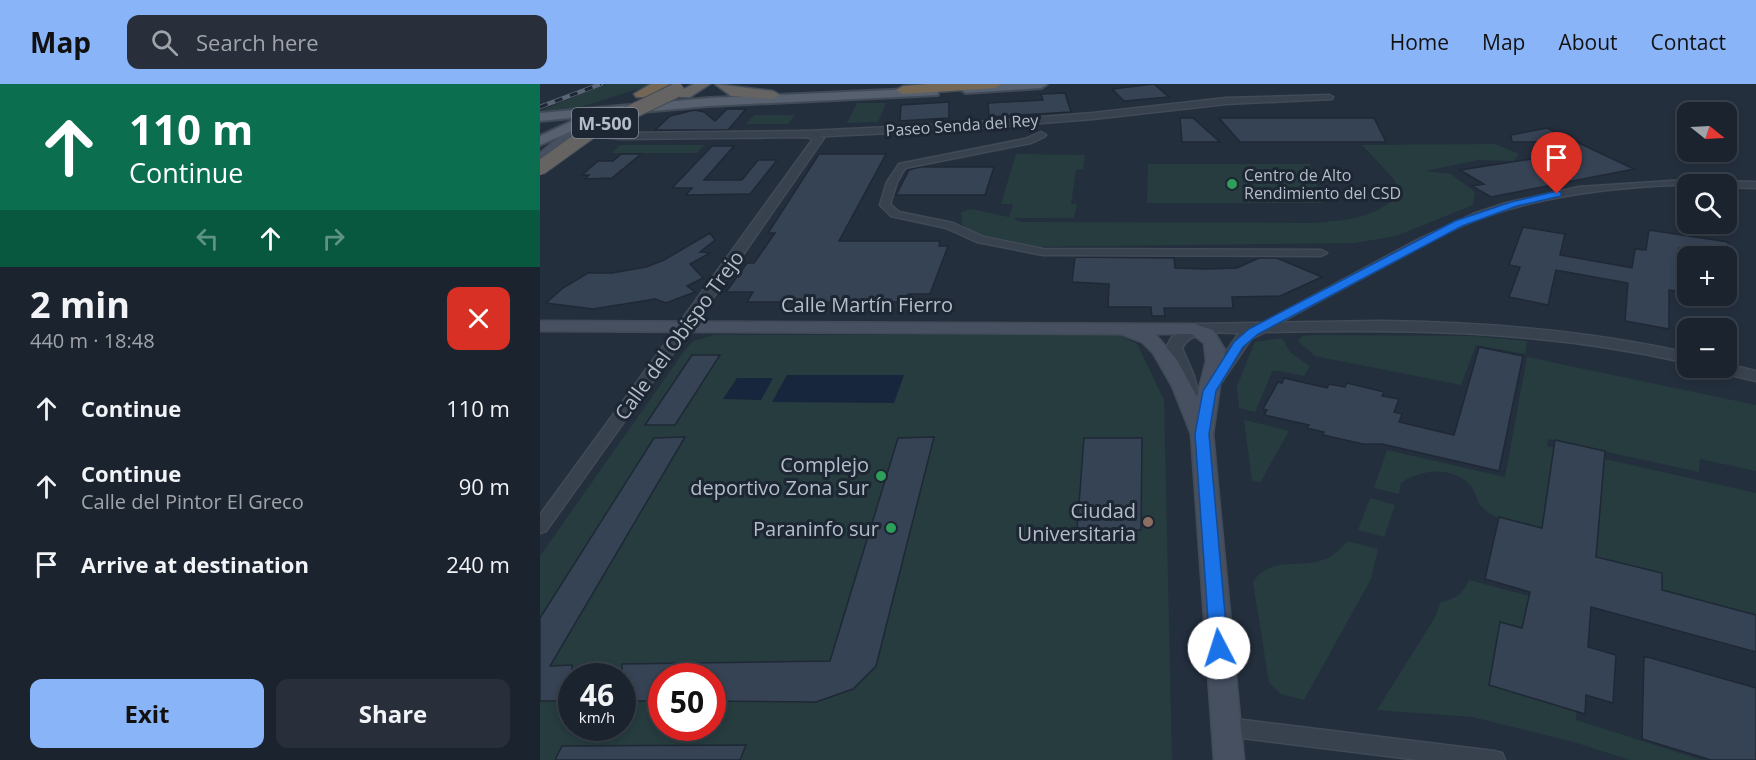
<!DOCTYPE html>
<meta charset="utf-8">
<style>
:root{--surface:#1b232e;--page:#282f3a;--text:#f1f3f6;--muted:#a0a4aa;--line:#39404a;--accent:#8ab4f8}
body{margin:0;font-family:"Open Sans",sans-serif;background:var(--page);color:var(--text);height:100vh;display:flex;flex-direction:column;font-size:22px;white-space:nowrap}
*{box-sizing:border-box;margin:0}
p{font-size:20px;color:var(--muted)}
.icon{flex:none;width:33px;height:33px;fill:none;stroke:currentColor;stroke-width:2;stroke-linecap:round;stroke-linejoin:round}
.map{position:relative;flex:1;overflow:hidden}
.details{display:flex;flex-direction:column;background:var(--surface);width:540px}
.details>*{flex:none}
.guide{background:#0b6e4f;color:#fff;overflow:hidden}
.needle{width:39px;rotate:108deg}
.tools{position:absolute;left:1137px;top:18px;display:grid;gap:12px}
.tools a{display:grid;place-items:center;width:60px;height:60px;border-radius:12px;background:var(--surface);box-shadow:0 3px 9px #0003,0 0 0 2px var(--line);font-size:30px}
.speed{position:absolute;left:18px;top:579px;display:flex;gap:12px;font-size:30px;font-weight:700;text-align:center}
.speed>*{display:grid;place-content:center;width:78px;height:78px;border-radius:50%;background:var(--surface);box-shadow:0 3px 9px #0003,0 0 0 2px var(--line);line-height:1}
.speed small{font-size:15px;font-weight:400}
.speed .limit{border:9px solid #d22;background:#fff;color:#111}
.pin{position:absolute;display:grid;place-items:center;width:51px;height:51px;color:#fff;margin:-62px -26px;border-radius:50% 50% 50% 0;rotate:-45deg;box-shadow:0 0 6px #0007}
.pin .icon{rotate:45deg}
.me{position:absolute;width:66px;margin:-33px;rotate:355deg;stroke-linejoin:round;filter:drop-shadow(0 0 4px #0008)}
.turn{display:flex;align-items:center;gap:21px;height:126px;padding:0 30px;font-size:27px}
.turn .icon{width:78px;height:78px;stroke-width:2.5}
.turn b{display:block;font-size:42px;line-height:51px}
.lanes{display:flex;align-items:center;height:57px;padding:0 30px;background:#0003;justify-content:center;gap:30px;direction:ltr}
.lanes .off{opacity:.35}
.round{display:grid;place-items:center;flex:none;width:63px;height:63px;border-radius:12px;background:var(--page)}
.headline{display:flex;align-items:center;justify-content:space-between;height:102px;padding:0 30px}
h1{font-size:36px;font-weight:700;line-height:45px}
.primary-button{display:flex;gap:12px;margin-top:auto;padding:12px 30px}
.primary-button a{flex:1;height:69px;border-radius:12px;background:var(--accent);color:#111;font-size:24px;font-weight:700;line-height:69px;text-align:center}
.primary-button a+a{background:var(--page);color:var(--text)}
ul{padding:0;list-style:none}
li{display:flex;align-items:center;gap:18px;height:78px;padding:0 30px}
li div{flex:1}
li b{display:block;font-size:22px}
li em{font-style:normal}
header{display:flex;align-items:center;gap:36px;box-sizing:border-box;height:84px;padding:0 30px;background:var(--accent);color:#111}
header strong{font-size:28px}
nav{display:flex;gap:33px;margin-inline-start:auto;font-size:21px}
.search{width:420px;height:54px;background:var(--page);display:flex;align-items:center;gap:15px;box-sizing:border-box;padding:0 21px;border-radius:12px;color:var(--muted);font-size:22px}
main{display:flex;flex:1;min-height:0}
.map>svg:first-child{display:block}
</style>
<header>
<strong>Map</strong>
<div class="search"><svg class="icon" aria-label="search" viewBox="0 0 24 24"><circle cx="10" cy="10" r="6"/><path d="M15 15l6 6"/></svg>Search here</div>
<nav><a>Home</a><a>Map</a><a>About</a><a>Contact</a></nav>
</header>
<main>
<section class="details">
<div class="guide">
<div class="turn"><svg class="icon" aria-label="ahead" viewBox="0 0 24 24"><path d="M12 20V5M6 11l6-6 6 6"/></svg><div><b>110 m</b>Continue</div></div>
<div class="lanes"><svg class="icon off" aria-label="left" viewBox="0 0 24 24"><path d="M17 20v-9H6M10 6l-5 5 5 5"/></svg><svg class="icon" aria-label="ahead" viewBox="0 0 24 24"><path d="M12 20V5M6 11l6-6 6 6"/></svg><svg class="icon off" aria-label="right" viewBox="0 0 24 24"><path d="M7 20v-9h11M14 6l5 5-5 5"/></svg></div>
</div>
<div class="headline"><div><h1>2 min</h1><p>440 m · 18:48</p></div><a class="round" style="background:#d93025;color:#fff"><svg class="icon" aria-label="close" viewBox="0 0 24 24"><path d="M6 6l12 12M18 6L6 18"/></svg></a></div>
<ul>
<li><svg class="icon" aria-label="ahead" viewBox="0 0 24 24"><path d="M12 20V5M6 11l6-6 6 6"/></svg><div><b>Continue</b></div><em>110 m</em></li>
<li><svg class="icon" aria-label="ahead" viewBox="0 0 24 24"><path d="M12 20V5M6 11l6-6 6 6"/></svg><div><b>Continue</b><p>Calle del Pintor El Greco</p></div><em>90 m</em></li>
<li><svg class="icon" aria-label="arrive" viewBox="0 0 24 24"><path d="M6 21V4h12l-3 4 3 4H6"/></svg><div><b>Arrive at destination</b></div><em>240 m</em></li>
</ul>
<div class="primary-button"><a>Exit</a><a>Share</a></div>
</section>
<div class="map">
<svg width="1216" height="676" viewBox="0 0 1216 676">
<rect width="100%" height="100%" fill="#242f3e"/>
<path fill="#263c3f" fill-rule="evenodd" d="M66 0H113L38 24 0 27Z
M317 19H346L338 38 307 39Z
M214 31H255L248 40H206Z
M955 60 979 70 974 77 938 76 886 87 911 90 935 108 933 121 856 152 814 159 479 163 432 148 422 140 421 128 431 125 469 133 473 120H461L476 70 545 71 543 85 536 86 531 120H537L534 134H473L481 138 774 139C808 136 834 135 859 110L854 95 822 61Z
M80 61H165L157 69H72Z
M608 80H770L783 119H607Z
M174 251H580L597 260 624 316 632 676H0V472L145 266 153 257ZM32 592H82V644H32ZM122 592H172V644H122Z
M774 251 934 252 987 257 985 270 936 261 921 301 775 272 758 257 763 252Z
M742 254 750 268 770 282 764 292 733 286 715 328 699 324 697 302 715 258Z
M987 273 1216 321V387L1160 375 1159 388 1008 355 1007 362 1216 409V531L1122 506V489L1056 473 1062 397 1011 385 1002 444C984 440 958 438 944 425 937 420 936 408 930 401 912 382 881 385 861 399L859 410 834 404 847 366 965 393Z
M704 336 749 347 720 399 712 396Z
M830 414 855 421 844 453 818 446Z
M807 457 838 465 831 495 764 616 741 610 729 599 713 498C736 463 778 498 807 457Z
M929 496 989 512 982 544 960 539 949 601 1036 628V636L1162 676H1090L1034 658 932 633 837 626 894 535 901 518C915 515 923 510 929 496Z"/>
<path fill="#17263c" d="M247 291H364L354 319 232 318Z
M197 294H233L221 316 183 315Z"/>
<path fill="#364354" stroke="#1f2835" stroke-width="1.5" d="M614 0 629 13 584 17 572 5Z
M525 9 531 28 449 33 448 19 503 16 501 10Z
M409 18V34L360 37 361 21Z
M187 25H206L188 46H115L130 32 154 26 164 28 175 37Z
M640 34H653L680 58H642Z
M679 34H834L846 58H700Z
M1007 44 1094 85 951 113 932 102 944 100 920 86 998 74 993 72 1023 66 1022 58H972L971 51Z
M172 62H194L164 96H202L218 76H237L210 110 146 111 152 104H132Z
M81 70H101L72 94 45 95 49 91H42L58 77H73Z
M279 70H346L299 157H400L399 162H408L390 210H368L365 218H207L213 208H186L207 179H214L235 149H228Z
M380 83H454L445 111H356L369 86Z
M983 143 1025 150 1020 171 1092 184 1095 165 1106 166 1109 146 1188 158V172H1165L1164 168 1139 164 1138 192 1148 194V209L1129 206V245L1085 237 1088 199 1016 186 1008 221 969 213 980 183 969 181Z
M170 149 175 156 160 168 170 169 150 180 163 194 147 202 155 208 126 219 115 215 53 225 6 219 23 204 48 189H72L106 183 124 176Z
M535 173 634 174 635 184 665 185 697 184 719 174H737L782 193 740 212 692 213 693 224H624L625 232H612L611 223H568L569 200 532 198Z
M939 263 983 272 959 387 842 360H823L783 351 784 348 767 344 769 341 724 331 727 326 723 325 738 298 742 299 744 294 787 304 789 300 805 303 807 299 844 308 842 312 859 315 854 328 862 330 859 338 914 351Z
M152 271H180L135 341H105Z
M145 353 10 582 32 581V617H0V534L114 354Z
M394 353 336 582 313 605 276 618 172 617V592H122V617H82V580L290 577 358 354Z
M544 354H602L601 446H537Z
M1015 356 1065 367 1056 473 1122 489V506L1216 531V568L1051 523 1048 563 1076 571 1073 619 1046 611 1045 630 949 601 960 538 982 544 990 508 945 495 959 433 1002 444Z
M1104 572 1216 604V676H1171L1102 655Z
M206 661 200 676H15L22 662Z"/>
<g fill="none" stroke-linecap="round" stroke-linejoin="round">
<defs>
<path id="minor" d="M789 11 793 13 792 15 686 20 553 35 413 46 267 53 262 50 267 47 413 40 553 29 686 14Z
M501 48 506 51 504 53 491 59 365 84 357 98 350 120 359 128 413 139 444 153 503 165 781 166 787 169 781 172 503 171 437 158 406 144 351 132 340 121 347 98 359 80 485 55Z
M1145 96 1216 98V104L1186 103V100C1106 100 1020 106 941 134 909 146 880 163 851 179 810 201 768 223 727 246H717L715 243 879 155 933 130 966 119 1039 103Z
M146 237 153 241 6 447 0 449V431L141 238Z
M687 634 954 667 962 669 965 676H879L687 652 679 649 676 643 679 637Z"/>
<path id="tertiary" d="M36 45 81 49 267 47 284 54 152 244 146 246 138 241 273 55 266 53 81 55 32 50V46Z
M840 237C945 238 1045 246 1148 269V279C1003 246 872 245 725 248L711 255 681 299 675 300 667 295 699 249C681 249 652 244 642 264L654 292 660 316 651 321 642 316 638 292 626 264 632 253 655 240Z
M1186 280 1216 287V297L1178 288 1176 284H1186Z"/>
<path id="secondary" d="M42 34 46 35V41L5 79 0 80V69Z
M0 237 655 240 673 246 685 266 673 350 704 676H674L651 350 632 302 613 269 602 258 581 250 0 247ZM615 250H652L664 259 666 277 657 313 637 276Z"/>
<path id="primary" d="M446 0H507L501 4 426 9 420 5 426 1Z
M394 4 398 5V11L169 22 58 32 57 36 0 61V52L41 33 0 37V29L169 14Z"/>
<path id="trunk" d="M154 0H170L150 13H140V7Z
M175 0 233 7 240 11 233 15 191 12Z"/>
<path id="motorway" d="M111 0H130L106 13H96L94 10Z
M388 0H462L455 4 363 10 356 6 363 2Z"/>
</defs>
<use href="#minor" stroke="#414a57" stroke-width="3"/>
<use href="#tertiary" stroke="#414a57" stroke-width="3"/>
<use href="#secondary" stroke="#414a57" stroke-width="3"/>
<use href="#primary" stroke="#414a57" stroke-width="4"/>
<use href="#trunk" stroke="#434c59" stroke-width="3"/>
<use href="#motorway" stroke="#434c59" stroke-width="3"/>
<use href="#minor" fill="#38414e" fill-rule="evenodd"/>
<use href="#tertiary" fill="#38414e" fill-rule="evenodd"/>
<use href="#secondary" fill="#465061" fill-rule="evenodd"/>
<use href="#primary" fill="#56606e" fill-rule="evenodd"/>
<use href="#trunk" fill="#656462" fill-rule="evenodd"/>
<use href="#motorway" fill="#746855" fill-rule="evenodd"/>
<defs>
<path id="rail" d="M0 23 61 0"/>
</defs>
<use href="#rail" stroke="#5a6575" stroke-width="4.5"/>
<use href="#rail" stroke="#1d2633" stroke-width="3" stroke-dasharray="8" stroke-linecap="butt"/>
<defs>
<path id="trunk-bridge" d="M0 84 50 48 137 6"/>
</defs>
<use href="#trunk-bridge" stroke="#434c59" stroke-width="16" stroke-linecap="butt"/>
<use href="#trunk-bridge" stroke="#656462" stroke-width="14"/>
</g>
<path fill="#1a73e8" stroke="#114b97" stroke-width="1.5" d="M1017 107 1021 108V112L977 122 922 142 718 250 703 263 676 307 669 350 688 564 685 569H673L670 564 655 350 663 307 694 258 709 245 915 137 971 118Z"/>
<g fill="#2e9e5b" stroke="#1d2633" stroke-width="2">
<circle cx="692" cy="100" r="6"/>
<circle cx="341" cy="392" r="6"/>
<circle cx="351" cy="444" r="6"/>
</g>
<circle fill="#8d6e63" stroke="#1d2633" stroke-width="2" cx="608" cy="438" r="6"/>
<g text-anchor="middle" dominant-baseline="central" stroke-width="6" stroke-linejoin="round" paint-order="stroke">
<g font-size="16" fill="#b4bcc9" stroke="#1d2633">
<text transform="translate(422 41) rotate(-4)">Paseo Senda del Rey</text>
</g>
<g font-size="16" fill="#b4bcc9" stroke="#1d2633" text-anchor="start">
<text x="704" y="91">Centro de Alto<tspan x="704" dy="18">Rendimiento del CSD</tspan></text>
</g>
<rect fill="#1d2633" stroke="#878f9c" stroke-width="1.5" x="32" y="24" width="66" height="30" rx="4.5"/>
<g font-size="18" font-weight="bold" fill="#b4bcc9">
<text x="65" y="39">M-500</text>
</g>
<g font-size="20" fill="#b4bcc9" stroke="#1d2633">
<text x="327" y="220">Calle Martín Fierro</text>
<text transform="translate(139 251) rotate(-54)">Calle del Obispo Trejo</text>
</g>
<g font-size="20" fill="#b4bcc9" stroke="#1d2633" text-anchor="end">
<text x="329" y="380">Complejo<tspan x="329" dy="23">deportivo Zona Sur</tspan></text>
<text x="596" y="426">Ciudad<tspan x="596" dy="23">Universitaria</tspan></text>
<text x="339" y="444">Paraninfo sur</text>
</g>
</g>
</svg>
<div class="tools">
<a><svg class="needle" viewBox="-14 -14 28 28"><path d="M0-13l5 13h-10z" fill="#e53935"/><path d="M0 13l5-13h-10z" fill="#a0a4aa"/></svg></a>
<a><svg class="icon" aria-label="search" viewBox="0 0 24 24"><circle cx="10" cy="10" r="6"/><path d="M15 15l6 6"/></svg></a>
<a>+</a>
<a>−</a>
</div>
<div class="speed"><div>46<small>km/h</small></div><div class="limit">50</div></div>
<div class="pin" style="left:1017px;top:110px;background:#d93025"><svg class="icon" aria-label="arrive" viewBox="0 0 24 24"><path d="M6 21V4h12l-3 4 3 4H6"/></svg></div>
<svg class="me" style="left:679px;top:564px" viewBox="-20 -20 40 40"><circle r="19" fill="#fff"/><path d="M0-13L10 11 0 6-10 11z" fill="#1a73e8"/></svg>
</div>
</main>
